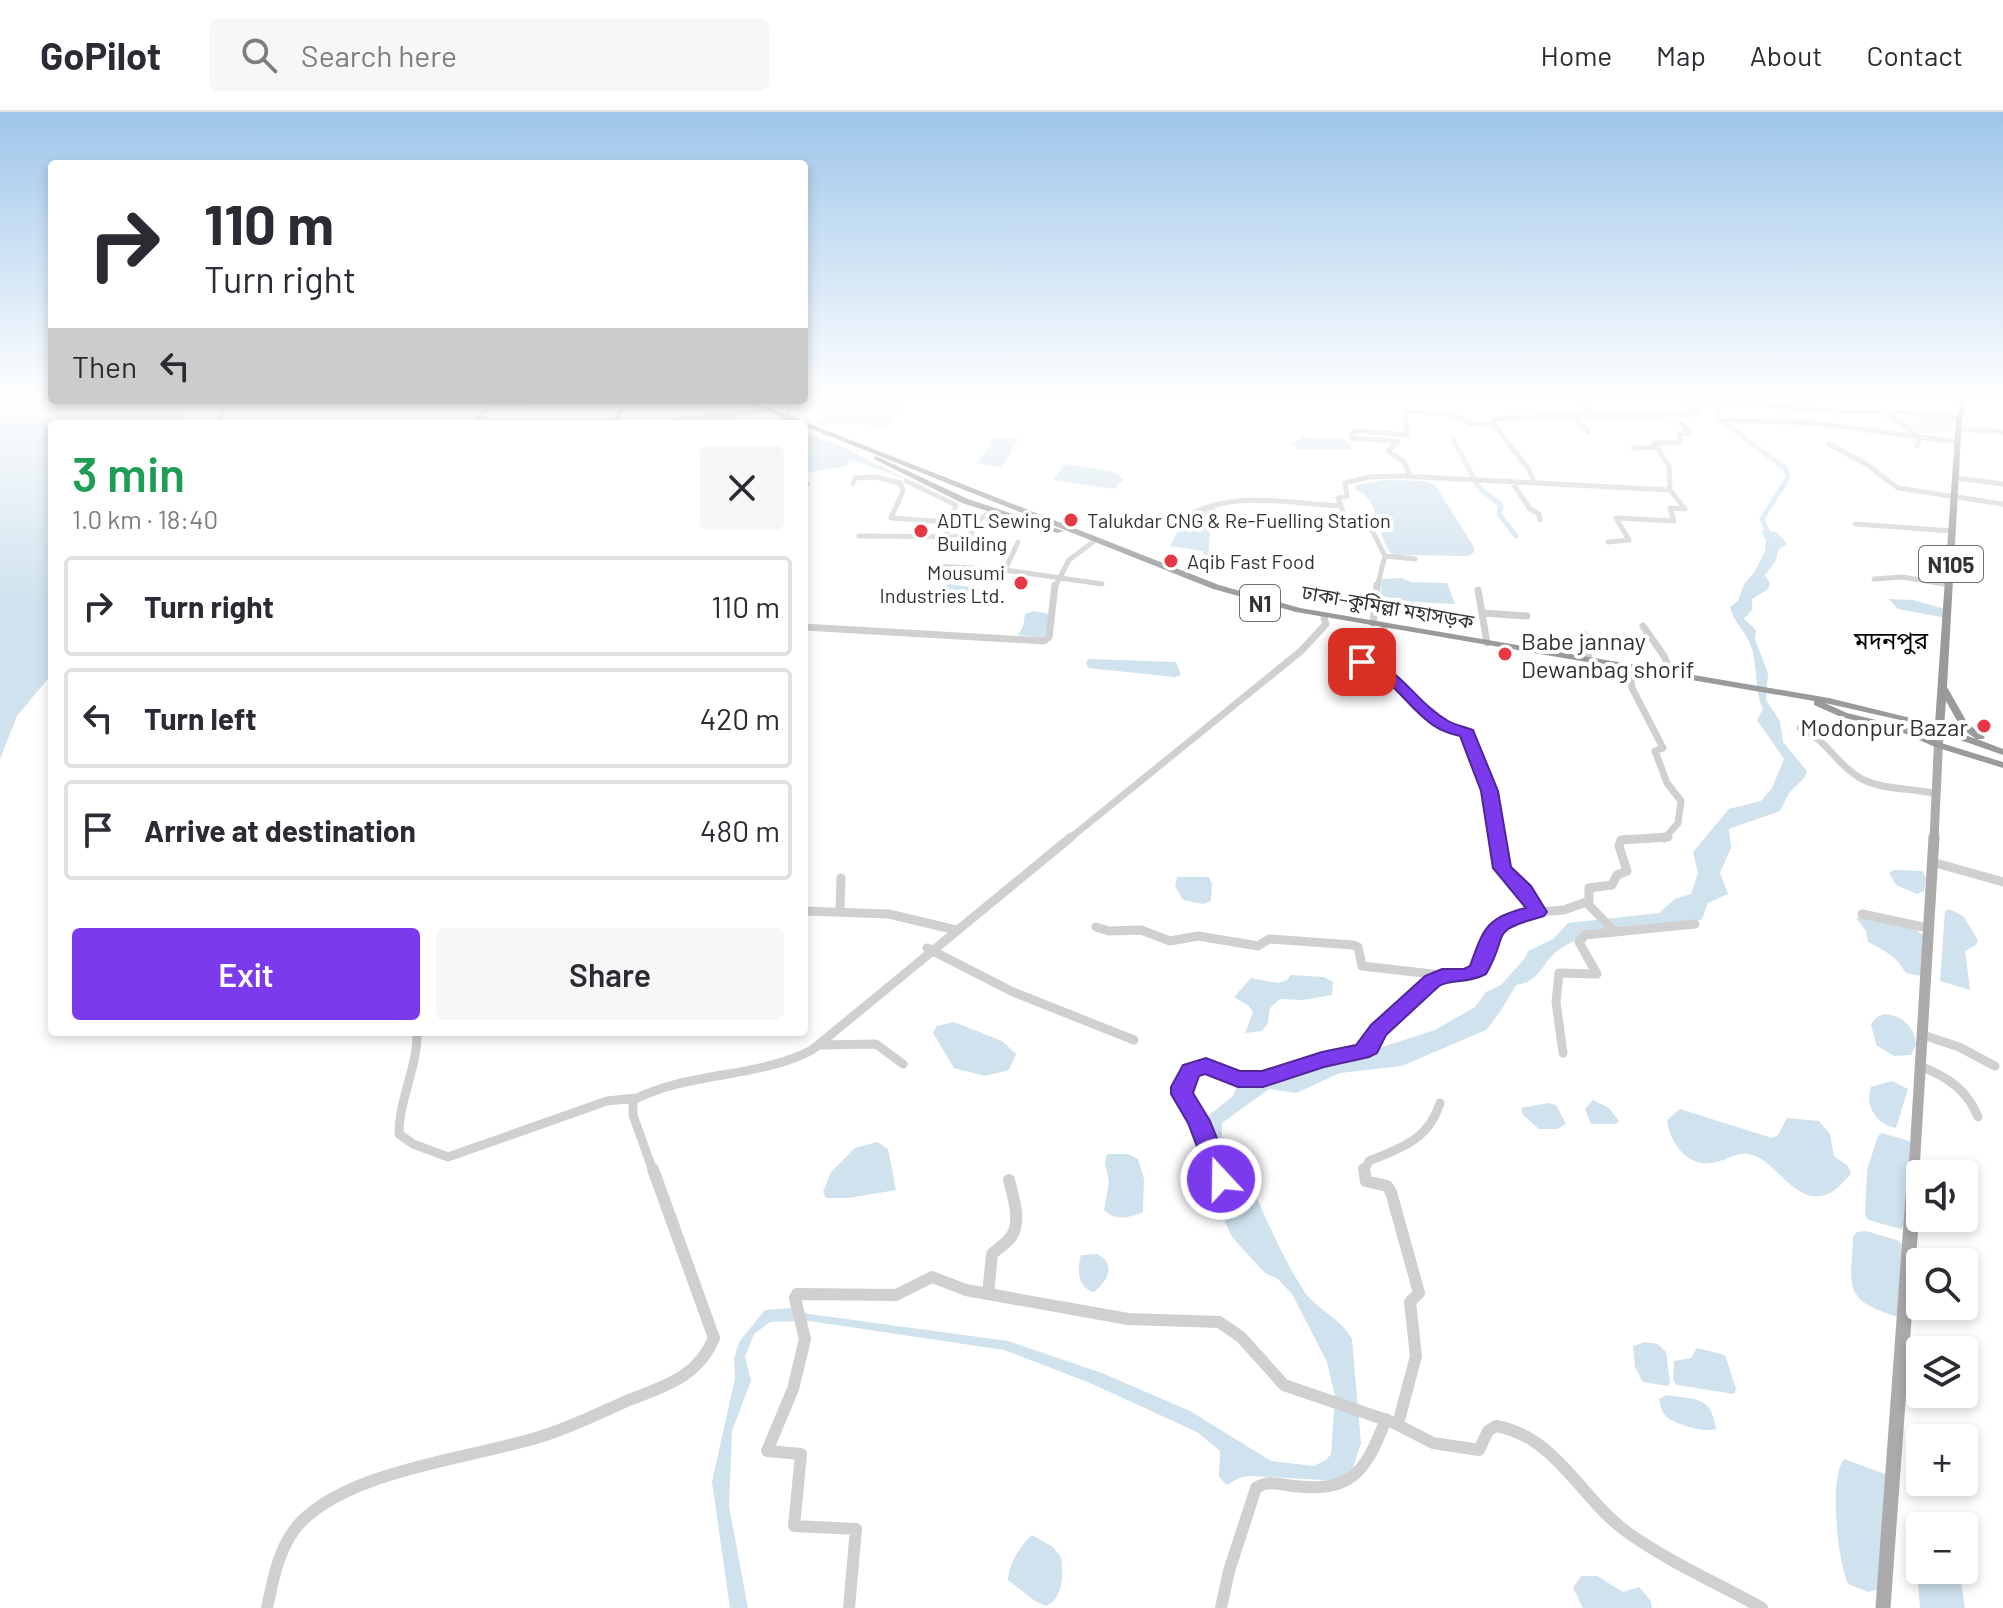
<!DOCTYPE html>
<meta charset="utf-8">
<style>
:root{--surface:#fff;--page:#f7f7f7;--text:#2b2b33;--muted:#7c7c81;--line:#e1e1e2;--accent:#7c3aed}
body{margin:0;font-family:Barlow,"Noto Sans Bengali",sans-serif;background:var(--page);color:var(--text);height:100vh;display:flex;flex-direction:column;font-size:30px;white-space:nowrap}
*{box-sizing:border-box;margin:0}
p{font-size:26px;color:var(--muted)}
.icon{flex:none;width:44px;height:44px;fill:none;stroke:currentColor;stroke-width:2;stroke-linecap:round;stroke-linejoin:round}
.map{position:relative;flex:1;overflow:hidden}
.side{position:absolute;left:48px;top:308px;width:760px;height:616px;display:flex;flex-direction:column;background:var(--surface);border-radius:8px;box-shadow:0 4px 12px #0003}
.side>*{flex:none}
.hud{position:absolute;left:48px;top:48px;width:760px;height:244px;border-radius:8px;box-shadow:0 4px 12px #0003;background:#fff;color:var(--text);overflow:hidden}
.buttons{position:absolute;left:1906px;top:1048px;display:grid;gap:16px}
.buttons a{display:grid;place-items:center;width:72px;height:72px;border-radius:8px;background:var(--surface);box-shadow:0 4px 12px #0003;font-size:40px}
.pin{position:absolute;display:grid;place-items:center;width:68px;height:68px;color:#fff;margin:-34px;border-radius:16px;box-shadow:0 4px 12px #0006}
.me{position:absolute;width:88px;margin:-44px;rotate:339deg;stroke-linejoin:round;filter:drop-shadow(0 0 6px #0008)}
.turn{display:flex;align-items:center;gap:28px;height:168px;padding:0 24px;font-size:36px}
.turn .icon{width:104px;height:104px;stroke-width:2.5}
.turn b{display:block;font-size:56px;line-height:68px}
.then{display:flex;align-items:center;height:76px;padding:0 24px;background:#0003;gap:16px;font-size:30px}
.round{display:grid;place-items:center;flex:none;width:84px;height:84px;border-radius:8px;background:var(--page)}
.summary{display:flex;align-items:center;justify-content:space-between;height:136px;padding:0 24px}
h1{font-size:48px;font-weight:600;line-height:60px;color:#1e9e55}
.cta{display:flex;gap:16px;margin-top:auto;padding:16px 24px}
.cta a{flex:1;height:92px;border-radius:8px;background:var(--accent);color:#fff;font-size:32px;font-weight:600;line-height:92px;text-align:center}
.cta a+a{background:var(--page);color:var(--text)}
ul{padding:0;list-style:none}
li{display:flex;align-items:center;gap:24px;height:100px;margin:0 16px 12px;padding:0 8px;border:4px solid var(--line);border-radius:8px}
li div{flex:1}
li b{display:block;font-size:30px}
li em{font-style:normal}
header{display:flex;align-items:center;gap:48px;box-sizing:border-box;height:112px;padding:0 40px;background:var(--surface);border-bottom:2px solid var(--line)}
header strong{font-size:38px}
nav{display:flex;gap:44px;margin-inline-start:auto;font-size:28px}
.search{width:560px;height:72px;background:var(--page);display:flex;align-items:center;gap:20px;box-sizing:border-box;padding:0 28px;border-radius:8px;color:var(--muted);font-size:30px}
.map>svg:first-child{display:block}
</style>
<header>
<strong>GoPilot</strong>
<div class="search"><svg class="icon" aria-label="search" viewBox="0 0 24 24"><circle cx="10" cy="10" r="6"/><path d="M15 15l6 6"/></svg>Search here</div>
<nav><a>Home</a><a>Map</a><a>About</a><a>Contact</a></nav>
</header>
<div class="map">
<svg width="2003" height="1496" viewBox="0 0 2003 1496">
<rect width="100%" height="100%" fill="#fff"/>
<path fill="#e6ecdf" d="M1929 304 1954 308 1953 320 1916 321 1896 306Z"/>
<path fill="#cfe2ee" d="M0 283H52V288H185L182 304 185 312H52V562L17 604 0 647Z
M811 288H903L892 311 887 314 844 311 820 313 816 310 829 304 806 297Z
M804 321 848 337 908 368 849 347 847 354 804 361Z
M1300 325 1345 327 1353 337H1297L1291 333Z
M1000 326 1019 327 1001 356 976 351 990 334 991 327Z
M1065 352 1113 360 1124 367 1114 377 1053 368Z
M1385 368 1423 369 1435 373 1474 435V440L1469 444 1393 443C1375 425 1382 388 1356 378L1355 373Z
M1199 396H1215L1219 403 1205 413 1210 420 1208 448 1204 447 1203 439 1170 434 1181 414Z
M1761 419 1777 420 1787 432 1778 438 1776 449 1765 463 1770 471 1768 477 1752 487V498L1744 507 1756 518 1755 527 1768 561 1766 588 1780 609 1783 630 1807 659 1805 665 1789 681 1780 699 1729 717 1731 736 1720 761 1728 782 1708 791 1702 807 1697 809C1650 817 1599 809 1557 839 1542 851 1539 871 1516 873 1507 889 1498 904 1486 918L1402 954 1340 961 1296 981 1269 977 1222 1011V1025L1239 1043C1257 1086 1279 1141 1304 1179 1317 1198 1341 1206 1352 1227L1361 1331 1352 1359 1339 1369 1250 1364 1239 1366 1227 1373 1219 1365 1220 1339 1197 1320 1090 1271 1004 1238 809 1209 770 1210 754 1222 745 1245 751 1269 732 1319 729 1394 748 1496H730L712 1370 735 1266 734 1247 739 1230 765 1198 792 1196 809 1202 1008 1229 1102 1261 1190 1299 1271 1349 1314 1354 1326 1348 1331 1342 1335 1284 1327 1250 1292 1182 1278 1167 1265 1161 1232 1125 1225 1110 1228 1084 1223 1054 1215 1040 1207 1005 1233 984 1237 974 1274 970 1435 918 1475 895 1486 880 1501 873 1525 846 1528 839 1553 827 1568 811 1659 801 1675 787 1691 782 1698 761 1693 740 1729 697 1761 689 1772 676 1784 647 1757 608 1763 597C1754 578 1758 554 1751 534 1746 519 1733 510 1730 495L1738 489 1744 472 1755 459 1765 439 1766 428Z
M1402 466 1411 470 1447 471 1455 492 1397 489V498L1382 497 1380 467Z
M950 472 976 476 973 490 961 494 946 490 945 474Z
M1889 487 1913 488 1942 496 1946 506 1898 497Z
M1034 499 1049 502 1045 526 1018 523 1023 515 1025 502Z
M1089 547 1176 550 1181 563 1175 565 1088 556 1086 550Z
M1894 758 1922 759 1926 766 1924 779 1917 782 1896 773 1889 761Z
M1177 765H1209L1212 772 1211 789 1203 792 1183 788 1175 774Z
M1949 797 1963 804 1978 828 1976 833 1965 839 1970 878 1940 869 1945 799Z
M1865 805 1914 817 1923 823 1921 864 1906 861C1897 845 1884 838 1868 830L1866 819 1856 806Z
M1291 863 1324 865 1333 870 1332 883 1303 888 1280 887 1270 896 1268 911 1262 919 1245 921 1253 901 1249 894 1234 885 1251 866 1278 871 1287 868Z
M1885 902C1903 904 1915 915 1916 933L1911 943 1894 944 1876 933 1871 912 1877 905Z
M954 910 1002 929 1016 942 1009 958 985 964 954 956 933 921 937 914Z
M1892 969 1908 977 1896 1016C1877 1013 1864 994 1871 975Z
M1593 988 1609 996 1619 1009 1616 1012H1591L1585 997Z
M1548 991 1556 993 1566 1012 1557 1017H1539L1523 1003 1521 996Z
M1680 997 1772 1026 1778 1023 1787 1006 1819 1009 1830 1022 1834 1044 1848 1054 1851 1062C1845 1068 1836 1079 1828 1082 1796 1095 1778 1051 1753 1043 1737 1038 1727 1049 1711 1051 1687 1055 1669 1029 1667 1008Z
M1882 1021 1909 1029 1912 1034 1904 1113 1901 1117 1868 1108 1865 1103 1867 1058 1878 1024Z
M877 1030 888 1037 896 1078 849 1086H826L823 1080 831 1060 855 1036Z
M1107 1042H1128L1138 1047 1144 1067 1143 1100C1131 1106 1114 1109 1104 1098L1109 1070 1105 1051Z
M1866 1119 1897 1128 1904 1134 1898 1205C1842 1188 1851 1176 1853 1125L1857 1120Z
M1097 1142C1117 1152 1108 1169 1094 1180 1077 1176 1077 1158 1081 1143Z
M1645 1230 1658 1232 1666 1240 1670 1271 1668 1274 1643 1270 1635 1255 1633 1234Z
M1697 1236 1725 1243 1736 1277 1734 1282 1677 1273 1673 1268 1674 1249 1691 1246Z
M1666 1283C1696 1288 1711 1283 1716 1317 1705 1321 1677 1313 1667 1305 1661 1300 1661 1294 1659 1287Z
M1844 1347 1885 1362 1888 1366 1880 1477 1868 1480 1848 1472C1838 1448 1828 1369 1844 1347Z
M1032 1423 1053 1435 1061 1445C1063 1462 1064 1486 1046 1494L1035 1489 1008 1468C1009 1451 1020 1434 1032 1423Z
M1940 1458 1961 1470 1965 1496H1920L1917 1459Z
M1581 1464H1597L1623 1480 1639 1475 1651 1489 1652 1496H1583L1573 1476Z"/>
<g fill="none" stroke-linecap="round" stroke-linejoin="round">
<path stroke="#cfe2ee" stroke-width="5" d="M1718 283V306L1786 357 1788 366 1762 407 1771 428
M1453 327 1479 376 1501 393 1499 402 1516 424"/>
<path stroke="#d0d0d0" stroke-width="5" d="M1571 283 1592 303
M1928 283 1964 287
M1672 285 1833 299 1922 301 1959 307
M494 289 491 292 628 289
M491 292 476 310H615L626 291
M1886 302 1920 325 1917 334
M1573 304 1588 320
M787 306 792 288
M1724 308 1814 311 1958 330
M219 312 226 288
M672 312 680 307 765 300
M1494 313 1528 356 1534 370
M1959 317 2003 320
M1829 332 1866 352 1898 376 2003 392
M1633 336 1658 335
M1411 365 1404 350 1388 339 1398 329 1351 326V323L1356 319 1407 323 1405 300 1450 302 1472 312 1494 313 1495 308 1504 306 1697 302 1684 286
M1956 366 2003 372
M906 369 956 393 945 426
M1511 369 1530 397 1539 402 1540 408
M804 372H808
M853 372 855 366 875 365 900 371 903 379 891 406 948 410
M1670 378 1669 354 1654 331 1681 330 1679 322 1690 321 1681 311
M1181 407C1231 377 1285 391 1340 394
M1855 412 1953 419
M859 424 969 425 981 406 996 398
M1415 447 1385 444 1372 418 1348 415 1338 386 1347 384 1345 371 1369 365 1402 364 1670 378 1685 397 1670 396 1674 409 1616 406 1629 428 1608 430
M937 454 1005 458 1102 472
M1005 458 1018 430
M1874 467 1902 465 1950 473
M1055 475 1069 448 1093 430
M1377 475 1385 444"/>
<path stroke="#d0d0d0" stroke-width="7" d="M1478 478 1487 531
M1482 501 1527 504
M1373 511 1377 473
M1643 514 1664 544 1672 562
M804 515 1044 529 1049 525 1055 473
M1384 516 1378 527H1350L1349 533 1360 549 1393 566 1439 609 1467 621 1490 679 1497 727
M1584 522 1589 547
M1630 559 1632 576 1663 636 1655 639 1667 671 1681 689 1678 711 1664 727
M1800 616C1825 626 1835 650 1857 664 1879 679 1911 675 1936 682
M1069 727 1301 539 1326 512 1324 506
M1625 727H1647"/>
<path stroke="#d0d0d0" stroke-width="9" d="M1932 750 2003 770
M1587 791 1614 819
M804 799 889 802 956 818
M840 799 841 766
M1537 800 1564 798 1589 789V776L1612 773 1617 763 1627 759 1619 734 1621 728 1668 725
M1862 802 1928 816
M1096 815 1109 819 1141 818 1170 829 1198 824 1258 834 1269 827 1353 833 1358 835 1362 854 1441 863
M927 836 1013 880 1134 928
M417 920C418 955 399 986 399 1022L413 1032 448 1045 607 989 636 986
M1923 923 1959 935 1995 954
M820 933 876 932 903 952
M1563 941 1556 890 1559 861 1597 862 1579 830 1585 823 1695 812
M1922 955C1948 965 1968 979 1978 1005
M653 1059 633 1003V988C689 959 756 967 812 938L1071 725
M1218 1059 1199 1009 1182 982V975L1191 959 1206 954 1238 967H1263L1322 947 1362 939 1369 935 1378 918 1432 869 1479 858C1492 819 1496 811 1537 800L1524 778 1502 756 1497 725
M1364 1059 1369 1049C1402 1036 1429 1027 1440 991"/>
<path stroke="#d0d0d0" stroke-width="12" d="M1217 1057 1221 1067
M1364 1057 1366 1069 1387 1074 1391 1080 1419 1181 1410 1190 1416 1244 1398 1312
M1009 1068C1013 1085 1022 1109 1011 1125 1006 1132 998 1136 992 1142L988 1182 1128 1207 1219 1210 1241 1225 1284 1273 1392 1310 1433 1331 1479 1338 1488 1319 1496 1314C1557 1325 1580 1386 1627 1420 1669 1450 1717 1471 1762 1496
M267 1496C273 1468 279 1433 300 1411 350 1358 469 1347 539 1325 570 1316 599 1301 629 1288 665 1274 698 1265 714 1226L653 1057
M849 1496 856 1417 794 1414 801 1342 767 1339 793 1277 805 1227 795 1186 797 1182 896 1183 932 1165 966 1178 988 1182
M1221 1496 1229 1459 1256 1376C1266 1369 1274 1371 1286 1373 1350 1382 1364 1364 1386 1307"/>
<path stroke="#ababab" stroke-width="9" d="M1934 727 1939 621"/>
<path stroke="#ababab" stroke-width="11" d="M1914 1059 1934 725"/>
<path stroke="#ababab" stroke-width="15" d="M1883 1496 1915 1057"/>
<path fill="#9a9a9a" fill-rule="evenodd" d="M1962 283H1968L1962 307 1947 575 1968 612 1985 625 1983 627H1977L2003 637V643L1943 622 1939 624 1936 623 1934 618 1918 612 1825 591 1847 601 1905 615 1941 631 2003 650V656L1935 635 1899 619 1841 605 1814 593V589L1296 500 1213 477 804 314V312H798L740 288H749L1219 473 1300 496 1829 586 1935 612 1956 307ZM1946 589 1961 616 1976 627 1944 615Z
M876 344 968 387 1064 419 1057 421 962 391 874 347 873 346Z"/>
</g>
<linearGradient id="sky" x2="0" y2="1"><stop stop-color="#9ec6ea"/><stop offset="0.58" stop-color="#fff"/><stop offset="1" stop-color="#fff" stop-opacity="0"/></linearGradient>
<rect width="2003" height="492" fill="url(#sky)"/>
<path fill="#7c3aed" stroke="#51269a" stroke-width="2" d="M1362 545C1400 554 1416 591 1448 609 1455 613 1465 615 1473 618L1498 679 1511 755 1531 774 1547 800 1544 804C1486 820 1511 819 1486 862 1467 872 1451 867 1439 874L1386 923 1377 941 1369 945 1324 955 1263 975H1238L1205 962 1199 964 1193 981 1210 1009 1233 1067 1229 1074 1221 1077 1212 1074 1188 1011 1171 982V975L1183 953 1206 946 1240 959H1262L1322 940 1356 933 1371 913 1425 864 1442 857H1464L1470 854C1483 818 1486 805 1526 796L1493 756 1481 679 1460 624C1453 622 1443 620 1436 615 1408 598 1391 561 1357 553L1355 550Z"/>
<g fill="#e63946" stroke="#fff" stroke-width="3">
<circle cx="1071" cy="408" r="8"/>
<circle cx="921" cy="419" r="8"/>
<circle cx="1171" cy="449" r="8"/>
<circle cx="1021" cy="471" r="8"/>
<circle cx="1505" cy="542" r="8"/>
<circle cx="1984" cy="614" r="8"/>
</g>
<g text-anchor="middle" dominant-baseline="central" stroke-width="8" stroke-linejoin="round" paint-order="stroke">
<g font-size="20" fill="#333" stroke="#fff" text-anchor="start">
<text x="937" y="408">ADTL Sewing<tspan x="937" dy="23">Building</tspan></text>
<text x="1087" y="408">Talukdar CNG &amp; Re-Fuelling Station</text>
<text x="1187" y="449">Aqib Fast Food</text>
<text x="1005" y="460" text-anchor="end">Mousumi<tspan x="1005" dy="23">Industries Ltd.</tspan></text>
</g>
<g font-size="20" fill="#333" stroke="#fff">
<text transform="translate(1388 494) rotate(10)">ঢাকা–কুমিল্লা মহাসড়ক</text>
</g>
<g fill="#fff" stroke="#707070" stroke-width="2">
<rect x="1919" y="434" width="64" height="36" rx="6"/>
<rect x="1240" y="473" width="40" height="36" rx="6"/>
</g>
<g font-size="22" font-weight="bold" fill="#333">
<text x="1951" y="452">N105</text>
<text x="1260" y="491">N1</text>
</g>
<g font-size="24" fill="#000" stroke="#fff">
<text x="1891" y="527">মদনপুর</text>
</g>
<g font-size="24" fill="#333" stroke="#fff" text-anchor="start">
<text x="1521" y="528">Babe jannay<tspan x="1521" dy="28">Dewanbag shorif</tspan></text>
<text x="1968" y="614" text-anchor="end">Modonpur Bazar</text>
</g>
</g>
</svg>
<div class="buttons">
<a><svg class="icon" aria-label="sound" viewBox="0 0 24 24"><path d="M4 9h4l5-4v14l-5-4H4zM17 9q2 3 0 6"/></svg></a>
<a><svg class="icon" aria-label="search" viewBox="0 0 24 24"><circle cx="10" cy="10" r="6"/><path d="M15 15l6 6"/></svg></a>
<a><svg class="icon" aria-label="layers" viewBox="0 0 24 24"><path d="M12 4l9 5-9 5-9-5zM3 14l9 5 9-5"/></svg></a>
<a>+</a>
<a>−</a>
</div>
<div class="pin" style="left:1362px;top:550px;background:#d93025"><svg class="icon" aria-label="arrive" viewBox="0 0 24 24"><path d="M6 21V4h12l-3 4 3 4H6"/></svg></div>
<svg class="me" style="left:1221px;top:1067px" viewBox="-20 -20 40 40"><circle r="17" fill="#7c3aed" stroke="#fff" stroke-width="3"/><path d="M0-11L8 9 0 5-8 9z" fill="#fff"/></svg>
<div class="hud">
<div class="turn"><svg class="icon" aria-label="right" viewBox="0 0 24 24"><path d="M7 20v-9h11M14 6l5 5-5 5"/></svg><div><b>110 m</b>Turn right</div></div>
<div class="then">Then<svg class="icon" aria-label="left" viewBox="0 0 24 24"><path d="M17 20v-9H6M10 6l-5 5 5 5"/></svg></div>
</div>
<section class="side">
<div class="summary"><div><h1>3 min</h1><p>1.0 km · 18:40</p></div><a class="round"><svg class="icon" aria-label="close" viewBox="0 0 24 24"><path d="M6 6l12 12M18 6L6 18"/></svg></a></div>
<ul>
<li><svg class="icon" aria-label="right" viewBox="0 0 24 24"><path d="M7 20v-9h11M14 6l5 5-5 5"/></svg><div><b>Turn right</b></div><em>110 m</em></li>
<li><svg class="icon" aria-label="left" viewBox="0 0 24 24"><path d="M17 20v-9H6M10 6l-5 5 5 5"/></svg><div><b>Turn left</b></div><em>420 m</em></li>
<li><svg class="icon" aria-label="arrive" viewBox="0 0 24 24"><path d="M6 21V4h12l-3 4 3 4H6"/></svg><div><b>Arrive at destination</b></div><em>480 m</em></li>
</ul>
<div class="cta"><a>Exit</a><a>Share</a></div>
</section>
</div>
